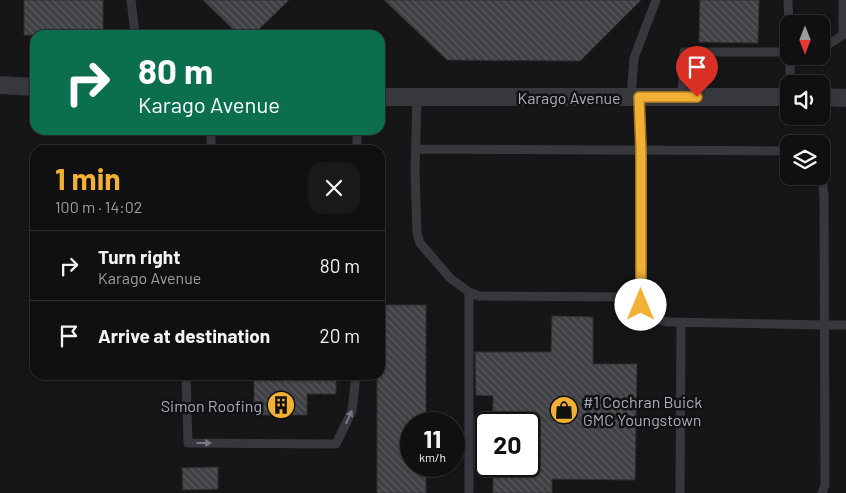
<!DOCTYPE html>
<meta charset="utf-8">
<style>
:root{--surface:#101012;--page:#19191b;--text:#f1f3f6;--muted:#9c9d9f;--line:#303032;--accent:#f2b134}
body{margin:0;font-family:Barlow,sans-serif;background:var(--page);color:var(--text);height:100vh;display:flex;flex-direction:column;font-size:19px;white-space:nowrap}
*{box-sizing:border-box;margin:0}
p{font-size:16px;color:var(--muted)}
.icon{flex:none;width:28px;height:28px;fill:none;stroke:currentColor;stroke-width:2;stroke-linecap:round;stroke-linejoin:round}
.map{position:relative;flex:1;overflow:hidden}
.side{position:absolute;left:30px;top:145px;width:355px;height:235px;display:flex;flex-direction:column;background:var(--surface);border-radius:15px;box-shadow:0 1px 4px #0004,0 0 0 1px var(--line)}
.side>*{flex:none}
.banner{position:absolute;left:30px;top:30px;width:355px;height:105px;border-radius:15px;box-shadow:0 1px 4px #0004,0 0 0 1px var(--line);background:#0b6e4f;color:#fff;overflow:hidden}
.needle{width:32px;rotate:180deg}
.controls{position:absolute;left:780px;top:15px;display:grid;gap:10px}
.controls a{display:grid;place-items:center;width:50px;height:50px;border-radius:10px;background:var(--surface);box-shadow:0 1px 4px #0004,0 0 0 1px var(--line);font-size:25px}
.speed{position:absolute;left:400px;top:412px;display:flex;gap:10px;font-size:25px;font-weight:700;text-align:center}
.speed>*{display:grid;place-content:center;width:65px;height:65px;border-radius:50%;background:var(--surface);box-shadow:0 1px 4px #0004,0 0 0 1px var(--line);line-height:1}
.speed small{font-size:12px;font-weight:400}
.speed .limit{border:2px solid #111;border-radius:8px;background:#fff;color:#111}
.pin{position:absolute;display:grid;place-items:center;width:42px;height:42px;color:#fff;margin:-51px -21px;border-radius:50% 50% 50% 0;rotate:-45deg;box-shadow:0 0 5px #0007}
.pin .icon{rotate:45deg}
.me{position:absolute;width:55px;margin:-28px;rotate:0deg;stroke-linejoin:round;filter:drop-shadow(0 0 4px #0008)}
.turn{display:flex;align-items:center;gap:18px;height:105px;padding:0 25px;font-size:22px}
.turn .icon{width:65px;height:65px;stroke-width:2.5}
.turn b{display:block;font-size:35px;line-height:42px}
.round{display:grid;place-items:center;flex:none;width:52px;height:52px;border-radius:15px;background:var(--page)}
.summary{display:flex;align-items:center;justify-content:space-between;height:85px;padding:0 25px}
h1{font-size:30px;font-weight:700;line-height:38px;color:var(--accent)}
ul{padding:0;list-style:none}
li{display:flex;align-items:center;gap:15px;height:70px;padding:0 25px;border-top:1px solid var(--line)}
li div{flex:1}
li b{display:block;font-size:19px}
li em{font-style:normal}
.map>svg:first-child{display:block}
</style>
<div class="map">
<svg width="846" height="493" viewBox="0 0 846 493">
<defs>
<pattern id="building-back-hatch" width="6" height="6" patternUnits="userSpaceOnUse" patternTransform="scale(1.25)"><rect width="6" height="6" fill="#404145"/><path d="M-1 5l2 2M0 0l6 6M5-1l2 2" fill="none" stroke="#595a5e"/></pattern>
</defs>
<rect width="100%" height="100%" fill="#161618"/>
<path fill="url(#building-back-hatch)" stroke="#303034" d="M24 0H103V35H24Z
M203 0H289L253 35H239Z
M384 0H641L580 61 447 60Z
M700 0H759L758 43 699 42Z
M380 305H426V424H411V466H426V493H377V375H380Z
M552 316 593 317V364H637L635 480 552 479V493H493V466H529V424H493V396L476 395 475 352H551Z
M254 375H336V394H307V415H254Z
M218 467V489L183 490 182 468Z"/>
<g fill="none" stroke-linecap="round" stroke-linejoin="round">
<path stroke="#37383d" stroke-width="9" d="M131 0 135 35
M788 0 789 24
M821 49 843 35V0
M790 56V84
M417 97 415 171 417 233 420 243 450 278 469 292 479 296 641 297
M631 97 634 58 656 0
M639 97 641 150V305L648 318 669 322 824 325H846
M682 97 684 52H789
M416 149 789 151
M211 150V130
M357 150V130
M820 176 822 178 824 196 825 485 822 493
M469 292V493
M186 375 188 443 336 444 352 411 356 375
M680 493 681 322"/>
<path stroke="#37383d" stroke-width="18" d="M0 85 35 87
M380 97H789
M821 97 846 98"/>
</g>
<defs><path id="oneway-solid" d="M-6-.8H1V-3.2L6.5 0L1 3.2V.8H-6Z" transform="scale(1.25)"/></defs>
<g fill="#757881">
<use href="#oneway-solid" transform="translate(349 417) rotate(-66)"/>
<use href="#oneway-solid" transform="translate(204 443)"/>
</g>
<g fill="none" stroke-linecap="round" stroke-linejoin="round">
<defs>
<path id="route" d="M641 305V150L639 97H697"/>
</defs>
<use href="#route" stroke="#9d7322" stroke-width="12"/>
<use href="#route" stroke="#f2b134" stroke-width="9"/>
</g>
<defs>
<symbol id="building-disc" viewBox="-11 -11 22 22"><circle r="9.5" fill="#f2b134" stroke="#111113"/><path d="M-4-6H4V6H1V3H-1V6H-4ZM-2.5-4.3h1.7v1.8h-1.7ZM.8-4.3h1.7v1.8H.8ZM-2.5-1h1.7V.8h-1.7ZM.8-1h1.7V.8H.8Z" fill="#111"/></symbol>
<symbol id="shop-disc" viewBox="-11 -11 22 22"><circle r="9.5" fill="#f2b134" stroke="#111113"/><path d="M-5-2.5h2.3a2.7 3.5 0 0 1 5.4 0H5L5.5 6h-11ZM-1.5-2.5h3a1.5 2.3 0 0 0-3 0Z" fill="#111"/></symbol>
</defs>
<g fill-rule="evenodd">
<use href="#building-disc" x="265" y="389" width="32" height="32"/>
<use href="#shop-disc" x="548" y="394" width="32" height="32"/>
</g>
<g text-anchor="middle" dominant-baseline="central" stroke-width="5" stroke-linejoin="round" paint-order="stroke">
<g font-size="16" fill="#a8adb8" stroke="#111113">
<text x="569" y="97">Karago Avenue</text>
</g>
<g font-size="16" fill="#a8adb8" stroke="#111113" text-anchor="start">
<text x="583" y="401">#1 Cochran Buick<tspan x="583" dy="18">GMC Youngstown</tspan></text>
<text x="262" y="405" text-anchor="end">Simon Roofing</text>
</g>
</g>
</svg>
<div class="controls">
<a><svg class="needle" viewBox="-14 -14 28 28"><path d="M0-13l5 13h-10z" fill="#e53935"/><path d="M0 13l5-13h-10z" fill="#9c9d9f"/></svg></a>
<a><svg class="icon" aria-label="sound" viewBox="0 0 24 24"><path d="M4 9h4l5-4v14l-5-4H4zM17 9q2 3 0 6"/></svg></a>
<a><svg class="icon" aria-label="layers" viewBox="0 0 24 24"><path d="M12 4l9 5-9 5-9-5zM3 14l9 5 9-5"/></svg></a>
</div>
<div class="speed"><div>11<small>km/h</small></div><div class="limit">20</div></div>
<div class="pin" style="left:697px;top:97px;background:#d93025"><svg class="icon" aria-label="arrive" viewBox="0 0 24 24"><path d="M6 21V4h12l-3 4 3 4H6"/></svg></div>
<svg class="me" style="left:641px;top:305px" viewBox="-20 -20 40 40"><circle r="19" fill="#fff"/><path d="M0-13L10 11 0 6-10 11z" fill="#f2b134"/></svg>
<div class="banner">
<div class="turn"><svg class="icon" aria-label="right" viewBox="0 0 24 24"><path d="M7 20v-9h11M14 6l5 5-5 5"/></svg><div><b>80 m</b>Karago Avenue</div></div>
</div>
<section class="side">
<div class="summary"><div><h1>1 min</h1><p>100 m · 14:02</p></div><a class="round"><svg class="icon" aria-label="close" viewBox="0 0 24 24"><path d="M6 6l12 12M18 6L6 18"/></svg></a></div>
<ul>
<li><svg class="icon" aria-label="right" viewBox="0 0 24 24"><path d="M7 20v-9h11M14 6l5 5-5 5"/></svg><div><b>Turn right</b><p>Karago Avenue</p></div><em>80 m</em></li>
<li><svg class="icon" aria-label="arrive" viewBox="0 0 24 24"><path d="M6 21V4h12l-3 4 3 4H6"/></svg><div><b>Arrive at destination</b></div><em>20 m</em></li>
</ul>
</section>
</div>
